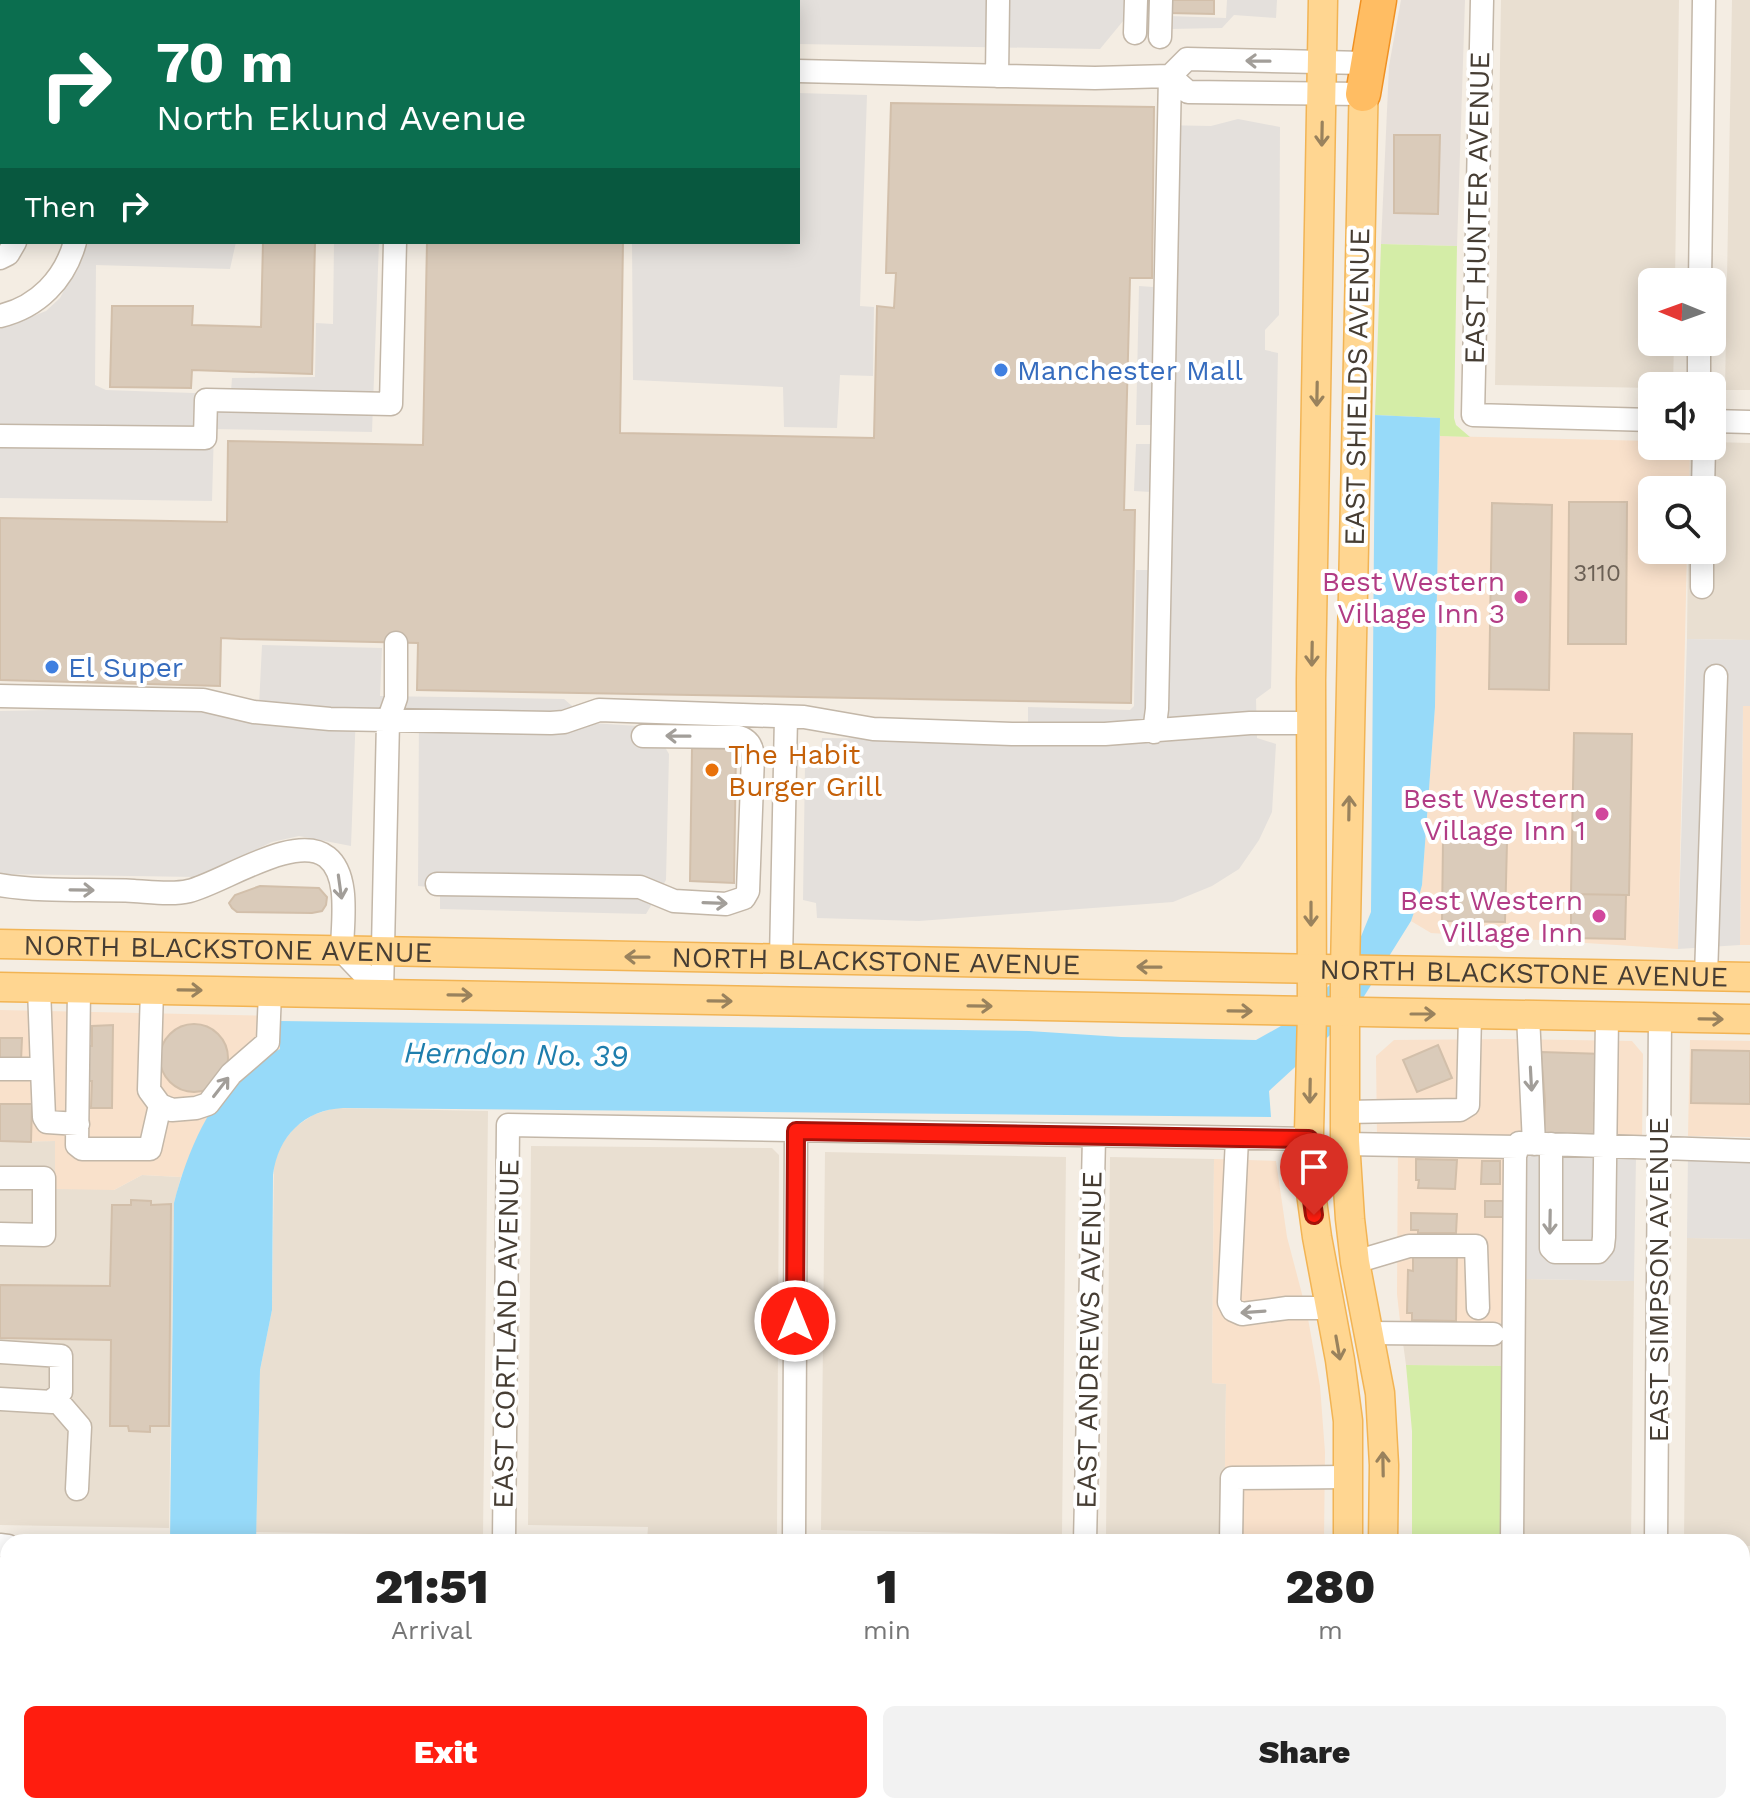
<!DOCTYPE html>
<style>
:root{--surface:#fff;--page:#f2f2f2;--text:#222;--muted:#767676;--accent:#ff1d0f}
body{margin:0;font-family:"Work Sans",sans-serif;background:var(--page);color:var(--text);height:100vh;display:flex;flex-direction:column;font-size:30px;white-space:nowrap}
*{box-sizing:border-box;margin:0}
p{font-size:26px;color:var(--muted)}
.icon{flex:none;width:44px;height:44px;fill:none;stroke:currentColor;stroke-width:2;stroke-linecap:round;stroke-linejoin:round}
.map{position:relative;flex:1;overflow:hidden}
.details{position:absolute;left:0px;top:1534px;width:1750px;height:280px;display:flex;flex-direction:column;background:var(--surface);border-radius:24px 24px 0 0;box-shadow:0 4px 20px #0003}
.details>*{flex:none}
.banner{position:absolute;left:0px;top:0px;width:800px;height:244px;box-shadow:0 4px 20px #0003;background:#0b6e4f;color:#fff;overflow:hidden}
.needle{width:52px;rotate:271deg}
.fabs{position:absolute;left:1638px;top:268px;display:grid;gap:16px}
.fabs a{display:grid;place-items:center;width:88px;height:88px;border-radius:12px;background:var(--surface);box-shadow:0 4px 20px #0003;font-size:40px}
.pin{position:absolute;display:grid;place-items:center;width:68px;height:68px;color:#fff;margin:-82px -34px;border-radius:50% 50% 50% 0;rotate:-45deg;box-shadow:0 0 8px #0007}
.pin .icon{rotate:45deg}
.me{position:absolute;width:88px;margin:-44px;rotate:0deg;stroke-linejoin:round;filter:drop-shadow(0 0 6px #0008)}
.turn{display:flex;align-items:center;gap:28px;height:168px;padding:0 24px;font-size:36px}
.turn .icon{width:104px;height:104px;stroke-width:2.5}
.turn b{display:block;font-size:56px;line-height:68px}
.then{display:flex;align-items:center;height:76px;padding:0 24px;background:#0003;gap:16px;font-size:30px}
.eta{display:flex;justify-content:space-evenly;align-items:center;height:136px;text-align:center}
.eta b{font-size:48px;font-weight:800;line-height:56px}
.button{display:flex;gap:16px;margin-top:auto;padding:16px 24px}
.button a{flex:1;height:92px;border-radius:12px;background:var(--accent);color:#fff;font-size:32px;font-weight:800;line-height:92px;text-align:center}
.button a+a{background:var(--page);color:var(--text)}
.map>svg:first-child{display:block}
</style>
<div class="map">
<svg width="1750" height="1814" viewBox="0 0 1750 1814">
<rect width="100%" height="100%" fill="#f4ede3"/>
<path fill="#e9dfd1" d="M0 0H368L2 2V5Z
M1501 0H1679L1675 282H1652V342H1674L1673 386H1652V388L1495 385Z
M1732 0H1750V390H1725Z
M1712 442 1750 443V640L1687 639 1688 550H1712V490H1689L1690 446H1712Z
M334 1108 488 1111 483 1536 256 1532 260 1370 272 1310 274 1164 281 1145 295 1127 313 1115Z
M55 1141 114 1190 142 1175 181 1177 174 1203 169 1528 0 1525V1142Z
M531 1146 772 1148 779 1155 777 1535 770 1542 647 1541 648 1527 528 1525Z
M825 1152 1066 1157 1062 1535 821 1530Z
M1110 1157 1214 1159 1212 1383 1226 1384 1224 1538 1106 1536Z
M1687 1238 1750 1239V1546H1742V1542H1684Z
M1523 1279 1634 1281 1631 1542H1520Z
M1400 1321 1508 1323V1366L1406 1365Z
M0 1565H8V1674L0 1673Z
M1742 1598H1750V1814H1681V1806H1742Z
M0 1775H8V1806H167V1814H0Z
M251 1806H482V1814H251Z
M525 1806H766V1814H525Z
M819 1806H1060V1814H819Z
M1104 1806H1322V1814H1104Z
M1409 1806H1628V1814H1409Z"/>
<path fill="#f9e1cb" d="M1440 436 1652 441V446H1690L1689 490H1652V550H1687L1678 949 1431 933 1411 921 1422 885 1435 707Z
M1743 706H1750V945H1740Z
M0 1010 280 1016V1049L252 1064 191 1154 181 1177 142 1175 114 1190 55 1189V1141L0 1142Z
M1505 1039 1632 1041 1643 1054 1642 1142 1377 1137 1376 1056 1394 1040Z
M1690 1040 1750 1041V1137L1688 1136Z
M1398 1146 1510 1147 1508 1323 1400 1321 1397 1294Z
M1214 1159 1276 1161 1287 1237 1307 1313 1320 1386 1325 1452 1324 1540 1224 1538 1226 1384 1212 1383Z"/>
<path fill="#e6dfd9" d="M1401 0H1465L1457 246 1381 244 1389 66Z"/>
<path fill="#d4eda7" d="M1381 244 1457 246 1454 418 1456 425 1470 437 1440 436 1439 418 1375 415Z
M1406 1365 1508 1366 1506 1542 1412 1541V1431Z
M0 1674H8V1775H0Z"/>
<path fill="#e4e0dc" d="M690 0H1129L1128 15 1100 49 798 44V2Z
M1227 0H1277L1276 18 1234 15 1222 28 1169 29V16L1226 18Z
M798 93 867 95 860 306 874 307 873 376 840 375 837 428 784 427 783 387 633 380 632 242H798Z
M1238 119 1280 127 1279 315 1265 330V350L1278 353 1271 688 1256 699 1257 738 1276 744 1272 812 1259 840 1239 869 1212 886 1173 902 919 921 817 918 816 903 803 900 805 764 819 769 822 738 1028 740V707L1130 710 1134 706 1136 570H1149L1151 492 1134 491 1136 444H1151L1152 425H1136L1139 286 1153 287 1155 282 1159 125 1211 126Z
M89 242H236L230 269 96 265 95 385 106 390 193 393 231 391 232 378 315 377 316 323 333 324 334 242H379L372 432 214 429 212 501 0 498V329L46 311 60 298Z
M1687 639 1750 640V706H1743L1740 945 1678 949Z
M262 645 382 648 380 696 564 699 592 723 653 727 669 754 666 880 646 914 440 909V888L418 886 419 713 356 711 351 846 299 836 272 842 197 877 0 874V711L259 706Z
M1688 1151 1750 1152V1239L1687 1238Z
M1523 1154 1636 1157 1634 1281 1523 1279Z"/>
<path fill="#97daf9" d="M1375 415 1440 418 1435 707 1422 885 1417 904 1411 921 1353 1014 1269 1091 1271 1117 343 1108C304 1110 278 1136 273 1175L272 1310 260 1370 256 1542H170L174 1203C187 1153 210 1096 252 1064 260 1058 271 1054 280 1049V1021L1029 1031 1121 1037 1256 1040 1288 1022 1331 984 1360 939 1371 912Z
M167 1806H251V1814H167Z"/>
<path fill="#dacbba" stroke="#d2bfaa" stroke-width="2" d="M490 0H678L489 2Z
M490 0H678L489 2Z
M1169 0H1214V14L1169 13Z
M891 103 1154 107 1152 278H1130L1124 510H1135L1131 703 417 690 418 643 240 639 221 638 220 686 0 680V518L227 522 228 441 423 445 427 242H623L620 433 874 438 877 306 894 308 896 273H886Z
M1394 135H1440L1438 214 1394 213Z
M263 242H315L312 374 192 370 191 388 110 387 112 306H193L192 325 261 327Z
M1569 502H1627L1626 644H1568Z
M1492 503 1552 505 1549 690 1489 689Z
M1574 733 1632 734 1629 895 1571 894Z
M692 748 736 749 734 883 690 881Z
M1443 841 1507 842 1505 922 1442 921Z
M260 886 319 888 327 897 326 905 322 911 312 913 237 912 232 908 229 903 235 895Z
M1571 894 1626 895 1625 939 1571 938Z
M160 1058a34 34 0 1 1 68 0a34 34 0 1 1-68 0Z
M113 1025 112 1108H91L92 1081H87V1046H92V1026Z
M0 1038H22L21 1061 0 1060Z
M1438 1045 1452 1078 1417 1092 1403 1060Z
M1692 1050 1750 1051V1104L1691 1103Z
M1541 1052 1603 1054 1599 1103H1594V1139H1544L1545 1101Z
M0 1104H32L31 1142 0 1141Z
M1416 1159 1457 1160 1455 1189 1418 1188 1419 1180H1416Z
M1482 1161H1500V1184H1481Z
M131 1200 151 1201V1205L171 1204 169 1426H150V1432L129 1431 128 1426H110L111 1340 0 1338V1285L110 1286 112 1205H131Z
M1485 1201H1503V1217H1485Z
M1411 1213 1457 1214 1456 1233H1418V1230H1411Z
M1413 1253H1457L1456 1321 1412 1320V1313H1407L1408 1270 1413 1271Z"/>
<g fill="none" stroke-linecap="round" stroke-linejoin="round">
<defs>
<path id="minor" d="M1482 0 1473 415 1652 420
M395 2V0
M435 2 436 0
M718 2V0
M1135 33 1136 0
M0 34H2
M1160 37 1161 0
M798 71 1095 78 1170 76 1187 59 1364 63
M997 76 998 0
M1170 76 1188 92 1363 94
M0 159H2
M0 258 8 254 15 242
M1700 282 1704 0
M0 316C38 307 65 279 75 242
M1699 386V342
M1712 421 1750 422
M0 436 205 438 206 400 391 404 395 242
M1703 490 1704 446
M1702 587V550
M0 696 203 700 254 712 330 719 551 723 564 722 599 710 804 717 873 729 1012 734H1105L1250 723H1311
M1154 732 1157 709 1170 76
M437 884 640 887 674 901 726 904 744 898 748 891 753 756C752 746 749 740 739 737L643 736
M0 885C44 892 89 889 134 891 151 892 173 895 189 891 222 883 296 832 327 857 351 876 342 925 342 951L382 993
M781 960 786 717
M1706 976 1716 676
M79 989 77 1145 82 1149H150L160 1105
M152 990 149 1090 160 1105 172 1110 196 1108 208 1104 231 1074 268 1042 270 992
M382 993 388 721 396 698V643
M1528 1015 1534 1144
M0 1069H42L39 988
M42 1069 44 1117 47 1122 78 1124
M1345 1112 1460 1110 1468 1105 1470 1014
M1237 1139 1229 1302 1233 1310 1242 1314 1287 1308H1330
M1345 1144 1518 1147
M1551 1144V1248L1555 1252H1598L1603 1246 1604 1237 1607 1017
M0 1178H44V1235L0 1234
M1355 1262 1409 1246H1476L1478 1308
M1368 1333 1493 1334
M0 1352 61 1356V1392L52 1402 0 1399
M55 1398 80 1427 77 1489
M504 1542 508 1125 1309 1139
M794 1542 796 1131
M1085 1542 1094 1137
M1231 1542 1232 1478 1348 1477
M1512 1542 1515 1156 1519 1143 1750 1151
M1656 1542 1660 1018
M0 1545 8 1546
M1742 1578H1750
M22 1806 54 1814
M501 1814V1806
M791 1814V1806
M1081 1814V1806
M1654 1814V1806"/>
<g id="major">
<path d="M1323 0 1311 680 1312 1013 1308 1171 1317 1237 1340 1360 1348 1421V1542"/>
<path d="M1364 74 1345 970V1141L1350 1219 1355 1262 1380 1393 1384 1465 1383 1542"/>
<path id="s1" d="M0 944 1750 977"/>
<path d="M0 987 1750 1019"/>
<path d="M1346 1814V1806"/>
<path d="M1381 1814V1806"/>
</g>
<path id="highway" d="M1363 94 1379 0"/>
</defs>
<use href="#minor" stroke="#c3b7a8" stroke-width="25"/>
<use href="#major" stroke="#f2b454" stroke-width="31"/>
<use href="#highway" stroke="#f09122" stroke-width="37"/>
<use href="#minor" stroke="#fff" stroke-width="22"/>
<use href="#major" stroke="#ffd691" stroke-width="28"/>
<use href="#highway" stroke="#ffbd63" stroke-width="34"/>
</g>
<defs><path id="oneway-shaft" d="M-6 0H5M1.5-3L5.5 0L1.5 3" fill="none" stroke-width="1.6" stroke-linecap="round" stroke-linejoin="round" transform="scale(2)"/></defs>
<g stroke="#a29e99">
<use href="#oneway-shaft" transform="translate(1258 61) rotate(-179)"/>
<use href="#oneway-shaft" transform="translate(678 736) rotate(-179)"/>
<use href="#oneway-shaft" transform="translate(340 887) rotate(82)"/>
<use href="#oneway-shaft" transform="translate(82 890) rotate(1)"/>
<use href="#oneway-shaft" transform="translate(715 903) rotate(2)"/>
<use href="#oneway-shaft" transform="translate(1531 1079) rotate(87)"/>
<use href="#oneway-shaft" transform="translate(221 1087) rotate(-52)"/>
<use href="#oneway-shaft" transform="translate(1550 1222) rotate(91)"/>
<use href="#oneway-shaft" transform="translate(1253 1312) rotate(176)"/>
</g>
<g stroke="#99825d">
<use href="#oneway-shaft" transform="translate(1322 134) rotate(91)"/>
<use href="#oneway-shaft" transform="translate(1317 394) rotate(91)"/>
<use href="#oneway-shaft" transform="translate(1312 654) rotate(91)"/>
<use href="#oneway-shaft" transform="translate(1349 808) rotate(-89)"/>
<use href="#oneway-shaft" transform="translate(1311 914) rotate(90)"/>
<use href="#oneway-shaft" transform="translate(637 957) rotate(-179)"/>
<use href="#oneway-shaft" transform="translate(1149 967) rotate(-179)"/>
<use href="#oneway-shaft" transform="translate(190 990) rotate(1)"/>
<use href="#oneway-shaft" transform="translate(460 995) rotate(1)"/>
<use href="#oneway-shaft" transform="translate(720 1001) rotate(1)"/>
<use href="#oneway-shaft" transform="translate(980 1006) rotate(1)"/>
<use href="#oneway-shaft" transform="translate(1240 1011) rotate(1)"/>
<use href="#oneway-shaft" transform="translate(1423 1014)"/>
<use href="#oneway-shaft" transform="translate(1711 1019) rotate(1)"/>
<use href="#oneway-shaft" transform="translate(1310 1091) rotate(91)"/>
<use href="#oneway-shaft" transform="translate(1338 1348) rotate(80)"/>
<use href="#oneway-shaft" transform="translate(1383 1464) rotate(-91)"/>
</g>
<g fill="none" stroke-linecap="round" stroke-linejoin="round">
<defs>
<path id="route" d="M795 1321 796 1131 1309 1139 1308 1171 1314 1215"/>
</defs>
<use href="#route" stroke="#a6130a" stroke-width="20"/>
<use href="#route" stroke="#ff1d0f" stroke-width="14"/>
</g>
<g fill="#3f7fe0" stroke="#fff" stroke-width="3">
<circle cx="1001" cy="370" r="8"/>
<circle cx="52" cy="667" r="8"/>
</g>
<g fill="#d1479c" stroke="#fff" stroke-width="3">
<circle cx="1521" cy="597" r="8"/>
<circle cx="1602" cy="814" r="8"/>
<circle cx="1599" cy="916" r="8"/>
</g>
<circle fill="#e8710a" stroke="#fff" stroke-width="3" cx="712" cy="770" r="8"/>
<g text-anchor="middle" dominant-baseline="central" stroke-width="8" stroke-linejoin="round" paint-order="stroke">
<g font-size="24" fill="#6b6055">
<text x="1597" y="573">3110</text>
</g>
<g font-size="28" fill="#463d33" stroke="#fff">
<text transform="translate(1477 208) rotate(-89)">EAST HUNTER AVENUE</text>
<text transform="translate(1357 387) rotate(-89)">EAST SHIELDS AVENUE</text>
<text stroke="none"><textPath href="#s1" startOffset="228">NORTH BLACKSTONE AVENUE</textPath></text>
<text stroke="none"><textPath href="#s1" startOffset="876">NORTH BLACKSTONE AVENUE</textPath></text>
<text stroke="none"><textPath href="#s1" startOffset="1524">NORTH BLACKSTONE AVENUE</textPath></text>
<text transform="translate(1658 1280) rotate(-90)">EAST SIMPSON AVENUE</text>
<text transform="translate(506 1334) rotate(-89)">EAST CORTLAND AVENUE</text>
<text transform="translate(1089 1340) rotate(-89)">EAST ANDREWS AVENUE</text>
</g>
<g font-size="28" fill="#366cbe" stroke="#fff" text-anchor="start">
<text x="1017" y="370">Manchester Mall</text>
<text x="68" y="667">El Super</text>
</g>
<g font-size="28" fill="#b23c85" stroke="#fff" text-anchor="end">
<text x="1505" y="581">Best Western<tspan x="1505" dy="32">Village Inn 3</tspan></text>
<text x="1586" y="798">Best Western<tspan x="1586" dy="32">Village Inn 1</tspan></text>
<text x="1583" y="900">Best Western<tspan x="1583" dy="32">Village Inn</tspan></text>
</g>
<g font-size="28" fill="#c56008" stroke="#fff" text-anchor="start">
<text x="728" y="754">The Habit<tspan x="728" dy="32">Burger Grill</tspan></text>
</g>
<g font-size="30" font-style="italic" fill="#1e7ead" stroke="#fff">
<text transform="translate(516 1054) rotate(1)">Herndon No. 39</text>
</g>
</g>
</svg>
<div class="fabs">
<a><svg class="needle" viewBox="-14 -14 28 28"><path d="M0-13l5 13h-10z" fill="#e53935"/><path d="M0 13l5-13h-10z" fill="#767676"/></svg></a>
<a><svg class="icon" aria-label="sound" viewBox="0 0 24 24"><path d="M4 9h4l5-4v14l-5-4H4zM17 9q2 3 0 6"/></svg></a>
<a><svg class="icon" aria-label="search" viewBox="0 0 24 24"><circle cx="10" cy="10" r="6"/><path d="M15 15l6 6"/></svg></a>
</div>
<div class="pin" style="left:1314px;top:1215px;background:#d93025"><svg class="icon" aria-label="arrive" viewBox="0 0 24 24"><path d="M6 21V4h12l-3 4 3 4H6"/></svg></div>
<svg class="me" style="left:795px;top:1321px" viewBox="-20 -20 40 40"><circle r="17" fill="#ff1d0f" stroke="#fff" stroke-width="3"/><path d="M0-11L8 9 0 5-8 9z" fill="#fff"/></svg>
<div class="banner">
<div class="turn"><svg class="icon" aria-label="right" viewBox="0 0 24 24"><path d="M7 20v-9h11M14 6l5 5-5 5"/></svg><div><b>70 m</b>North Eklund Avenue</div></div>
<div class="then">Then<svg class="icon" aria-label="right" viewBox="0 0 24 24"><path d="M7 20v-9h11M14 6l5 5-5 5"/></svg></div>
</div>
<section class="details">
<div class="eta">
<div><b>21:51</b><p>Arrival</p></div>
<div><b>1</b><p>min</p></div>
<div><b>280</b><p>m</p></div>
</div>
<div class="button"><a>Exit</a><a>Share</a></div>
</section>
</div>
